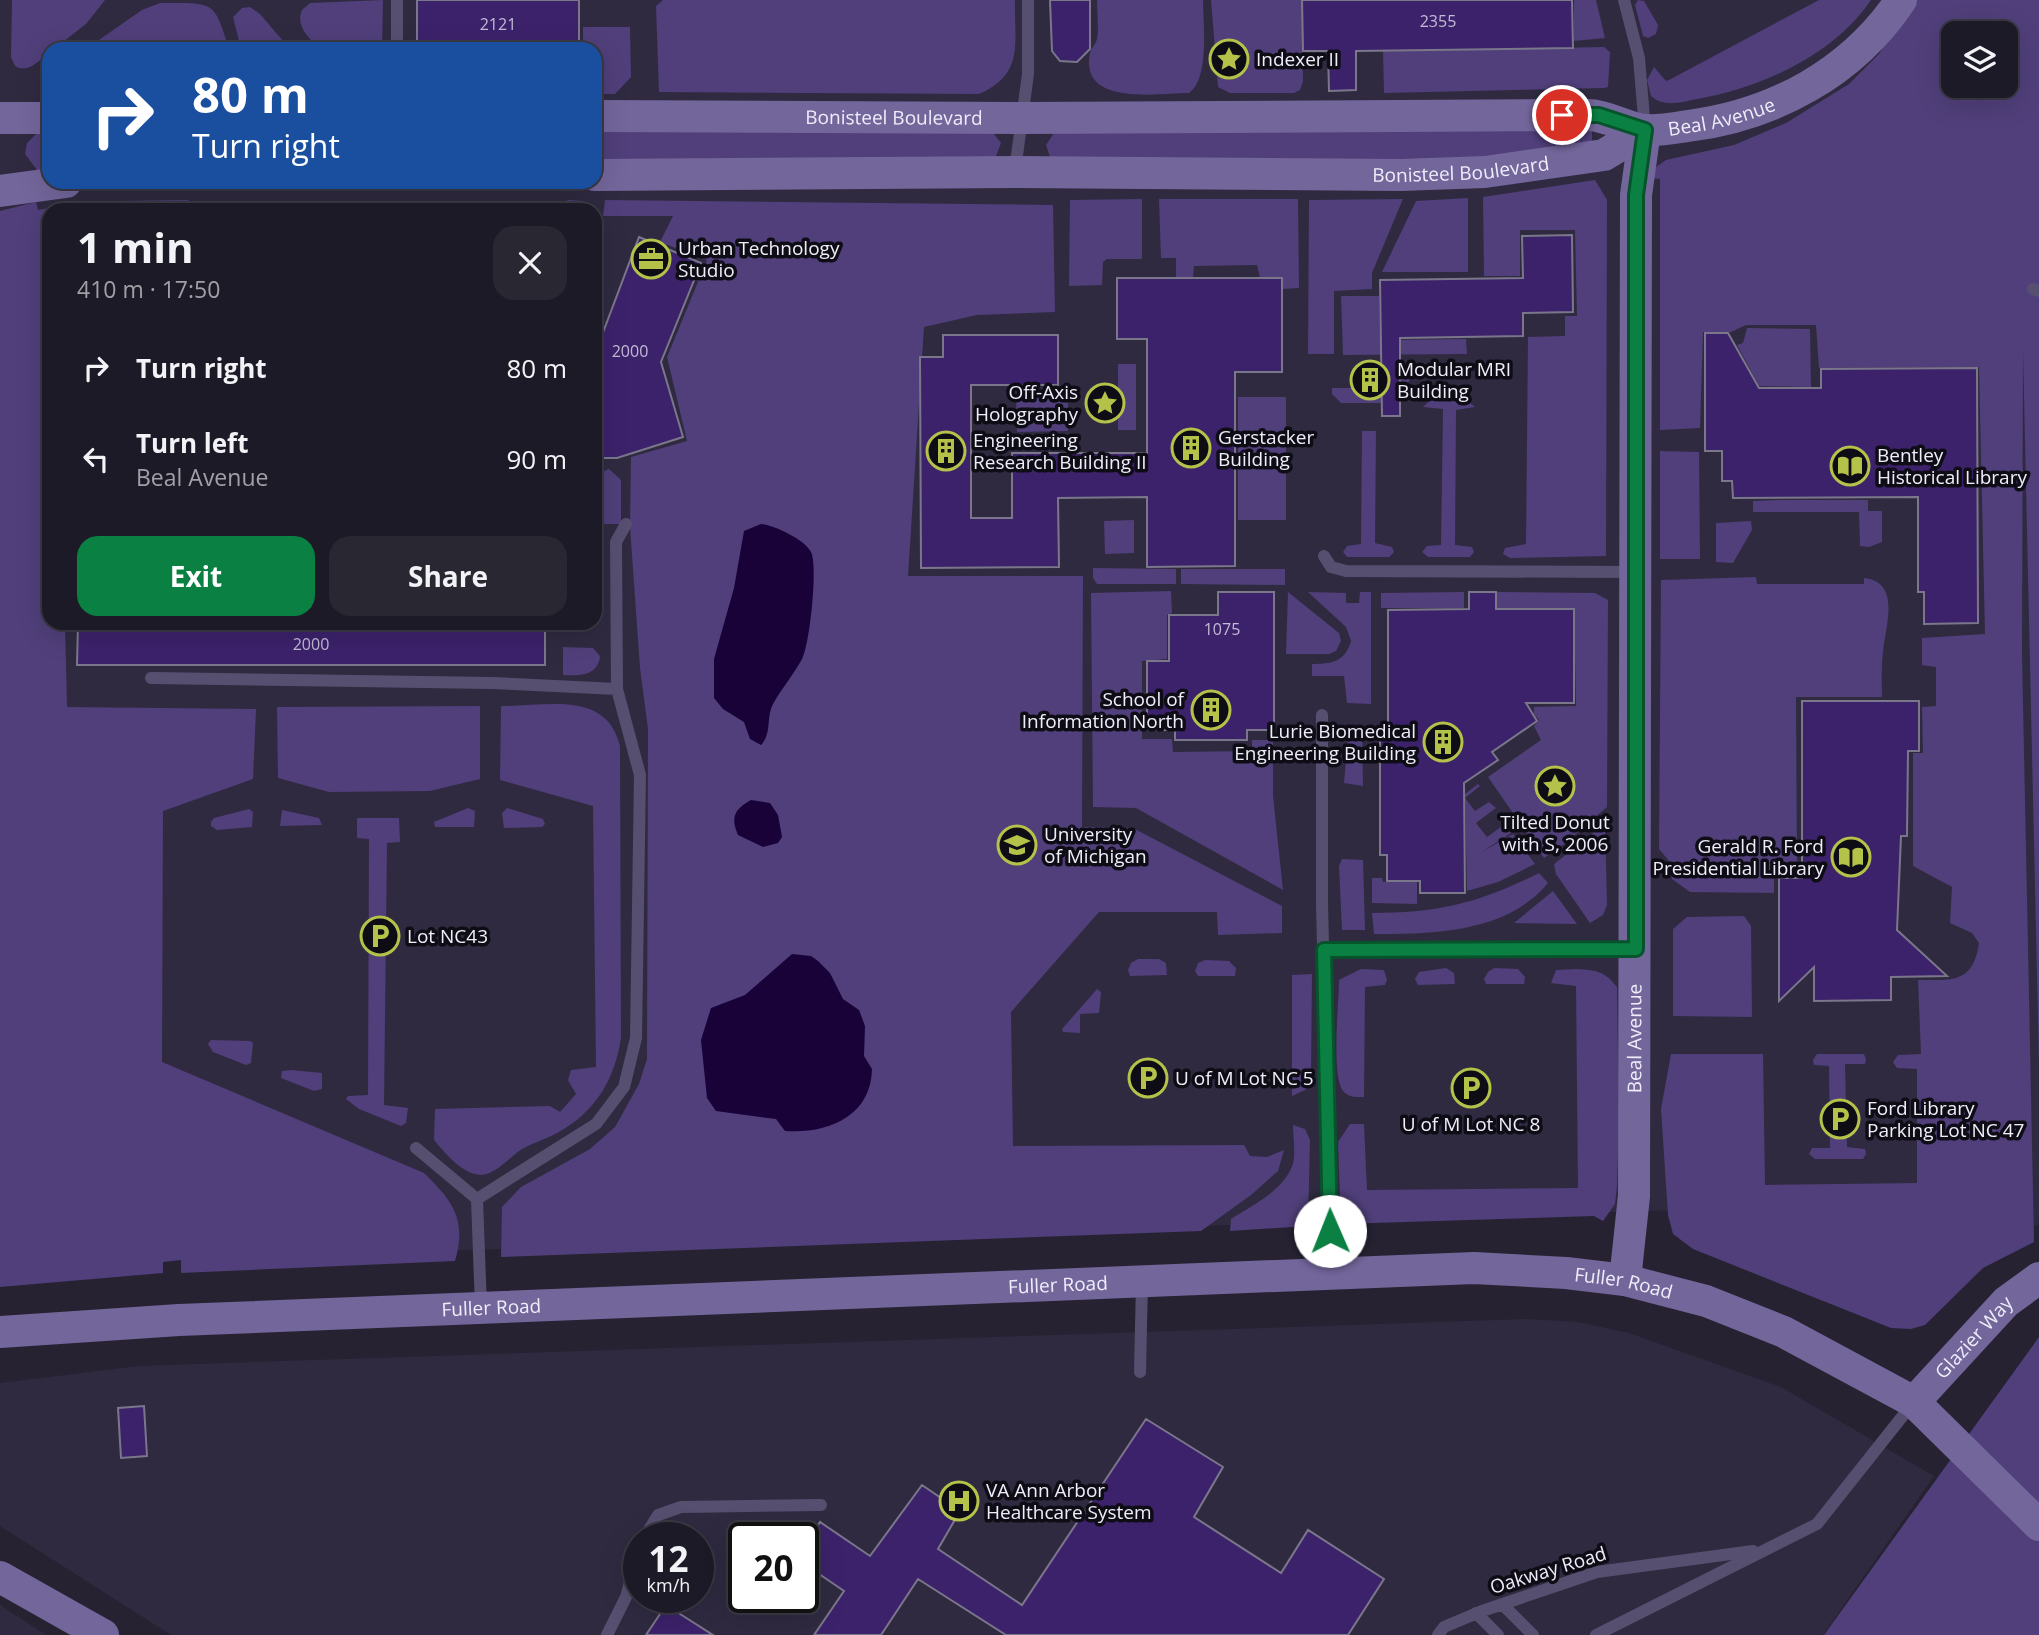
<!DOCTYPE html>
<meta charset="utf-8">
<style>
:root{--surface:#1c1a26;--page:#292732;--text:#f1f3f6;--muted:#a0a1a7;--line:#3a3843;--accent:#0b8043}
body{margin:0;font-family:"Open Sans",sans-serif;background:var(--page);color:var(--text);height:100vh;display:flex;flex-direction:column;font-size:26px;white-space:nowrap}
*{box-sizing:border-box;margin:0}
p{font-size:23px;color:var(--muted)}
.icon{flex:none;width:38px;height:38px;fill:none;stroke:currentColor;stroke-width:2;stroke-linecap:round;stroke-linejoin:round}
.map{position:relative;flex:1;overflow:hidden}
.sheet{position:absolute;left:42px;top:203px;width:560px;height:427px;display:flex;flex-direction:column;background:var(--surface);border-radius:21px;box-shadow:0 7px 28px #0002,0 0 0 2px var(--line)}
.sheet>*{flex:none}
.guide{position:absolute;left:42px;top:42px;width:560px;height:147px;border-radius:21px;box-shadow:0 7px 28px #0002,0 0 0 2px var(--line);background:#1a4fa0;color:#fff;overflow:hidden}
.controls{position:absolute;left:1941px;top:21px;display:grid;gap:14px}
.controls a{display:grid;place-items:center;width:77px;height:77px;border-radius:14px;background:var(--surface);box-shadow:0 7px 28px #0002,0 0 0 2px var(--line);font-size:35px}
.speed{position:absolute;left:623px;top:1522px;display:flex;gap:14px;font-size:35px;font-weight:700;text-align:center}
.speed>*{display:grid;place-content:center;width:91px;height:91px;border-radius:50%;background:var(--surface);box-shadow:0 7px 28px #0002,0 0 0 2px var(--line);line-height:1}
.speed small{font-size:18px;font-weight:400}
.speed .limit{border:4px solid #111;border-radius:10px;background:#fff;color:#111}
.pin{position:absolute;display:grid;place-items:center;width:60px;height:60px;color:#fff;margin:-30px;border:4px solid #fff;border-radius:50%;box-shadow:0 2px 7px #0007}
.me{position:absolute;width:77px;margin:-38px;rotate:359deg;stroke-linejoin:round;filter:drop-shadow(0 0 5px #0008)}
.turn{display:flex;align-items:center;gap:24px;height:147px;padding:0 35px;font-size:32px}
.turn .icon{width:91px;height:91px;stroke-width:2.5}
.turn b{display:block;font-size:49px;line-height:60px}
.round{display:grid;place-items:center;flex:none;width:74px;height:74px;border-radius:21px;background:var(--page)}
.headline{display:flex;align-items:center;justify-content:space-between;height:119px;padding:0 35px}
h1{font-size:42px;font-weight:700;line-height:52px}
.primary-button{display:flex;gap:14px;margin-top:auto;padding:14px 35px}
.primary-button a{flex:1;height:80px;border-radius:21px;background:var(--accent);color:#fff;font-size:28px;font-weight:700;line-height:80px;text-align:center}
.primary-button a+a{background:var(--page);color:var(--text)}
ul{padding:0;list-style:none}
li{display:flex;align-items:center;gap:21px;height:91px;padding:0 35px}
li div{flex:1}
li b{display:block;font-size:26px}
li em{font-style:normal}
.map>svg:first-child{display:block}
</style>
<div class="map">
<svg width="2039" height="1635" viewBox="0 0 2039 1635">
<rect width="100%" height="100%" fill="#262232"/>
<path fill="#2f2a40" fill-rule="evenodd" d="M0 0H2019L2039 1066V1224L2004 1244 1676 1210 78 1263 0 1271ZM1953 33H2006V86H1953ZM49 49H595V182H49ZM49 210H595V623H49Z
M1527 1319 1578 1322 1629 1333 1781 1387 1934 1476 1823 1635H171L0 1526V1383L139 1366ZM639 1538H698V1598H639ZM744 1538H803V1598H744Z
M0 1605 46 1635H0Z"/>
<path fill="#503f7a" fill-rule="evenodd" d="M12 0H105L86 24 54 49H49V53C38 61 28 74 15 66L11 57Z
M383 0 382 49H319C309 38 295 26 302 10L310 3Z
M663 0H1015C1014 43 1025 74 979 94L659 92 656 6Z
M1097 0H1203C1203 24 1210 78 1189 93 1158 93 1079 107 1090 53 1091 48 1096 44 1097 39 1099 27 1097 12 1097 0Z
M1211 0H1302L1303 81 1300 90 1294 93H1230L1218 87Z
M1574 0H1596L1605 38 1574 41Z
M1638 0 1644 1 1658 25 1656 34 1648 38 1643 36 1635 5Z
M1819 0H1871C1834 55 1761 88 1697 99 1682 102 1664 108 1651 96L1647 80 1654 67 1666 81 1669 80Z
M1917 0H2039V1066L2023 351 2022 654 2034 1242 1983 1268 1925 1325 1911 1329 1891 1328 1693 1249 1673 1234 1668 1215 1661 1109 1671 1054H1763L1765 1185 1917 1183V1069L1897 1068 1893 1062 1898 1055 1921 1054 1918 980C1952 980 1973 984 1979 943L1972 933 1950 923 1952 887 1913 866V753H1923L1922 707 1936 706V667L1922 665V638L1985 634 1979 367 1819 368 1816 325H1746L1731 332H1703L1700 428 1660 430V179L1651 178 1656 167 1666 160 1734 145 1786 123 1849 84 1878 55ZM1953 33H2006V86H1953Z
M160 3C215 3 214 0 229 49H86L142 10Z
M242 8 250 7 260 14 290 49H241L233 17Z
M583 27H630L631 77 615 94H595V49H583Z
M1604 47 1610 52 1608 87 1604 88 1384 93 1383 51Z
M1592 129V143L1473 160H1051L1046 145 1056 130Z
M595 130H991L1001 143 995 159 595 163Z
M49 132V171L37 170 25 154 27 143 37 133Z
M1595 180 1607 200 1606 556 1510 558 1503 554 1505 548 1526 544 1528 337 1565 336V316H1577L1575 230H1520V276H1484L1483 197Z
M1468 198V272H1382L1416 201Z
M1142 199V259H1107L1103 262 1102 285 1069 286 1070 200Z
M1159 199H1298L1299 288 1282 289V278H1260L1257 265 1194 266 1193 278H1176V258H1161Z
M1403 199 1372 273V289L1334 291V354H1308L1309 200Z
M188 200 202 210H109L117 201Z
M568 200 584 201V210H553Z
M605 200 1053 205 1055 312 977 315 924 327 908 576H1083L1082 827 1133 828 1282 906V933L1218 935 1217 912H1099L1011 1012 1013 1146 1244 1145 1250 1156 1267 1157 1284 1150 1278 1171 1251 1195 1201 1231 501 1257 502 1207 521 1187 590 1149 615 1127 639 1084 647 1059 648 729 640 668 630 527 631 457 687 441 667 357 707 260 660 242 673 216H603Z
M282 201 471 202 478 203V210H282Z
M36 202 38 210 70 204 84 210H49V623H65L67 707 256 709 253 779 163 811 162 1062 424 1173C453 1201 467 1220 455 1261L181 1273V1260L163 1262V1273L0 1287V211Z
M1341 296H1379L1380 340 1466 339 1467 354 1343 355Z
M1747 328 1810 329 1811 387 1759 386 1737 345 1743 343Z
M1118 364H1136V430H1118Z
M1401 364 1431 367 1411 378 1395 403H1341L1332 394V388H1400Z
M1068 393V431L1017 432 1016 394Z
M1437 394H1459L1475 407 1456 410 1455 545 1472 547 1474 552 1470 557H1428L1422 552 1427 546 1441 545 1443 409 1423 407Z
M1238 397H1286V520H1238Z
M1362 431H1376L1375 543 1392 547 1394 552 1389 557H1347L1343 552 1347 546 1361 544Z
M1660 451 1699 452 1700 559H1660Z
M609 469 621 480V524H595V475Z
M1778 500H1868V511H1882V542L1869 547 1860 546 1859 512H1753V501Z
M1134 520V553L1105 554 1104 521Z
M1751 521 1752 530 1733 563 1716 562V523Z
M1093 568 1176 569V584H1097L1093 578Z
M1181 569H1285V585L1181 584Z
M1756 577 1757 584H1864V578C1902 582 1885 627 1883 652 1881 667 1882 683 1882 697H1796L1797 873 1774 872V893L1690 892 1672 879 1670 862 1659 849 1661 580Z
M1171 591 1172 613 1167 615V659L1142 661V739H1172L1173 752 1252 751V740H1273V796L1283 890 1136 808 1093 807 1091 593Z
M1288 592 1339 633 1341 641 1336 651 1329 654H1286Z
M1308 592 1346 593V603H1359L1360 592H1371V704L1347 703 1344 676H1312V664C1331 664 1345 662 1351 641L1346 627Z
M1464 592V608H1381V593Z
M1497 592 1595 593 1608 600 1607 807 1563 845 1544 858 1488 777 1541 740 1534 726 1539 720 1534 714V707L1576 706 1574 609 1497 608Z
M563 647 593 648 600 656C598 676 579 676 563 675Z
M480 706V779L430 791 329 792 278 778 277 707Z
M501 706C547 706 607 690 620 746L621 1038C615 1079 595 1113 557 1133 546 1139 533 1143 522 1149 511 1156 495 1175 481 1175 462 1174 445 1153 434 1140L435 1109 550 1106 560 1112 576 1094 568 1080 571 1070 596 1067 593 806 500 780Z
M1349 727H1362L1363 786 1344 783Z
M1478 784 1480 786 1465 798 1475 811 1489 802 1496 808 1476 823 1487 837 1505 824 1511 833 1480 853 1513 834 1535 864 1498 882 1467 891 1465 794Z
M468 808 475 811 474 827H435L434 822Z
M507 808 543 819 545 824 542 827 504 828 502 813Z
M249 809 253 812 252 827 217 830 211 826V822L214 818Z
M282 810 319 818 322 825 280 826Z
M357 818H399L400 842 387 843 384 1105 408 1108 406 1123 401 1126 359 1109 346 1099 348 1096 368 1095 369 839 357 838Z
M1605 824 1607 905 1603 915 1590 923 1556 874 1554 864Z
M1342 859 1363 860 1365 930H1342L1339 866Z
M1539 873 1548 883C1507 933 1432 934 1374 934L1372 913C1439 913 1479 903 1539 873Z
M1372 878H1382L1383 882H1417V904L1372 903Z
M1553 891 1577 924 1514 923Z
M1744 916 1751 926 1752 1017 1673 1016V929L1687 917Z
M1138 959H1159L1166 963 1167 975 1130 976 1128 970 1131 963Z
M1205 960 1229 961 1236 968 1235 976H1198L1195 971 1198 963Z
M1446 968 1454 973 1455 984 1418 985 1415 979 1419 972Z
M1494 968 1518 969 1525 977 1524 984H1486L1484 979 1488 972Z
M1361 969 1384 970 1387 980 1385 985 1365 987 1364 1097C1356 1097 1349 1098 1343 1091 1331 1076 1339 1002 1339 980Z
M1577 969C1595 970 1605 971 1617 987L1619 1122 1617 1186 1615 1204 1603 1221 1594 1216 1341 1224 1338 1142 1350 1124H1364L1367 1190 1578 1188 1576 986 1551 983 1556 970Z
M1312 974 1311 1073 1307 1089 1292 1096V975Z
M1097 989 1101 992 1099 1013 1080 1014V1033L1063 1032 1062 1029Z
M211 1040 250 1041 253 1043 251 1063 246 1065 213 1052 208 1044Z
M1817 1054H1864L1866 1059 1865 1064H1845L1847 1147 1865 1149 1866 1154 1863 1159H1815L1809 1154 1812 1148H1830L1829 1066 1814 1065 1813 1060Z
M291 1070 322 1073V1089L314 1091 281 1078 282 1071Z
M1293 1125 1305 1129 1310 1140 1308 1226 1230 1231 1231 1219C1253 1205 1289 1188 1294 1159 1295 1148 1293 1136 1293 1125Z
M2039 1337V1635H1824Z"/>
<path fill="#180238" d="M761 524C774 525 805 540 811 552 818 565 810 644 802 659 794 674 782 688 773 704 766 717 772 734 761 745L750 739 744 722 723 709 714 698V659L734 588 744 531Z
M751 800 770 803 778 815 782 837 778 843 763 847 738 835C730 817 735 809 751 800Z
M792 954 811 956 818 961 830 973 843 999 859 1010 865 1026 864 1056 872 1069C871 1117 827 1134 785 1131L776 1119 716 1111 707 1098 701 1040 711 1008 745 995Z"/>
<path fill="#3c226b" stroke="#7b778b" stroke-width="2" d="M417 0H579V49H417Z
M1050 0H1090V49L1077 62 1060 61 1052 51Z
M1302 0H1572L1573 48 1356 51V90L1329 91 1328 51H1303Z
M1572 235 1573 312 1523 313V336L1400 338V416H1382L1380 280 1523 278 1522 236Z
M639 237 701 263 661 362 683 437 617 458H595V340L602 335Z
M1117 278H1282V372H1235V566L1147 567V497L1058 498 1059 567 921 568 920 357H943V335H1058V385H971V518H1012V453H1147V339H1117Z
M1705 333H1728L1759 388H1821V369L1977 368 1978 623 1924 624V592H1918V497L1733 498 1732 481H1722V451H1705Z
M1218 592H1274V730H1247V740H1175V730H1147V661H1169V615H1218Z
M1469 592H1496V609H1574V703H1526L1537 721 1492 752 1498 760 1464 783 1465 893H1420V881H1387V855H1380V731H1388V610L1469 609Z
M78 623H545V665H77Z
M1802 701H1919V751H1908L1907 836H1901L1897 930 1947 976 1891 977V1000L1814 1001V967L1779 1001V878H1802Z
M144 1406 147 1456 121 1458 118 1408Z
M1146 1419 1223 1467 1194 1517 1281 1573 1308 1530 1384 1579 1348 1635H1006L918 1579 881 1635H814L844 1591 803 1563V1548L820 1522 870 1556 922 1485 960 1511 938 1549 1022 1605Z
M666 1605 713 1635H646Z"/>
<g fill="none" stroke-linecap="round" stroke-linejoin="round">
<path stroke="#574f70" stroke-width="12" d="M1624 0 1639 58 1645 130
M397 49V0
M1015 170 1028 74V0
M2033 289 2039 291
M1324 556 1331 567 1346 571 1634 572
M151 678 492 683 617 689 640 775 636 1038 624 1087 596 1124 477 1199
M617 689 616 542 626 524
M1322 715V903L1331 1274
M1324 950 1635 949
M416 1148 477 1199 481 1308
M1140 1372 1142 1282
M644 1538 658 1515 681 1507 821 1505
M1502 1604 1533 1635
M1476 1613 1498 1635
M607 1635 626 1597 639 1548
M1438 1635 1444 1627 1482 1611 1597 1572 1753 1551
M1596 1635 1817 1524 1913 1403"/>
<g stroke="#73669b" stroke-width="32">
<path id="s1" d="M595 116 1022 118 1589 115C1609 116 1626 128 1645 130 1659 131 1675 128 1688 126 1774 115 1852 73 1901 0"/>
<path d="M0 118H49"/>
<path id="s2" d="M595 175 1015 172 1401 175 1485 172 1604 155 1645 130"/>
<path d="M0 191 66 182"/>
<path id="s3" d="M1625 1280 1634 1196 1636 195 1645 130"/>
<path id="s4" d="M0 1332 179 1320 1474 1268 1566 1273 1625 1280 1706 1301 1784 1332 1914 1402 2039 1525"/>
<path id="s5" d="M1914 1402 2006 1302 2039 1278"/>
<path d="M0 1577 103 1635"/>
</g>
</g>
<g fill="none" stroke-linecap="round" stroke-linejoin="round">
<defs>
<path id="route" d="M1330 1231 1324 950 1636 949V195L1645 130 1599 115H1562"/>
</defs>
<use href="#route" stroke="#07532c" stroke-width="18"/>
<use href="#route" stroke="#0b8043" stroke-width="12"/>
</g>
<defs>
<symbol id="sight-ring" viewBox="-11 -11 22 22"><circle r="9.5" fill="#0e0c14" stroke="#b5c24a" stroke-width="1.5"/><path d="M0-6L1.8-2.2L6-1.7L2.9 1.2L3.7 5.4L0 3.3L-3.7 5.4L-2.9 1.2L-6-1.7L-1.8-2.2Z" fill="#b5c24a"/></symbol>
<symbol id="office-ring" viewBox="-11 -11 22 22"><circle r="9.5" fill="#0e0c14" stroke="#b5c24a" stroke-width="1.5"/><path d="M-6-3h4V-5.5h4V-3h4V5H-6ZM-1-4.5V-3h2v-1.5ZM-6 0V1H6V0Z" fill="#b5c24a"/></symbol>
<symbol id="building-ring" viewBox="-11 -11 22 22"><circle r="9.5" fill="#0e0c14" stroke="#b5c24a" stroke-width="1.5"/><path d="M-4-6H4V6H1V3H-1V6H-4ZM-2.5-4.3h1.7v1.8h-1.7ZM.8-4.3h1.7v1.8H.8ZM-2.5-1h1.7V.8h-1.7ZM.8-1h1.7V.8H.8Z" fill="#b5c24a"/></symbol>
<symbol id="library-ring" viewBox="-11 -11 22 22"><circle r="9.5" fill="#0e0c14" stroke="#b5c24a" stroke-width="1.5"/><path d="M-6-4Q-3-5.5-.7-3.5V5Q-3 3-6 4ZM6-4Q3-5.5 .7-3.5V5Q3 3 6 4Z" fill="#b5c24a"/></symbol>
<symbol id="university-ring" viewBox="-11 -11 22 22"><circle r="9.5" fill="#0e0c14" stroke="#b5c24a" stroke-width="1.5"/><path d="M0-5L7-2L0 1L-7-2ZM-4 1L0 2.5L4 1V4Q0 6-4 4Z" fill="#b5c24a"/></symbol>
<symbol id="parking-ring" viewBox="-11 -11 22 22"><circle r="9.5" fill="#0e0c14" stroke="#b5c24a" stroke-width="1.5"/><path d="M-3.5-5.5H1a3.5 3.5 0 0 1 0 7H-1V5.5H-3.5ZM-1-3.4V-.6H.8a1.4 1.4 0 0 0 0-2.8Z" fill="#b5c24a"/></symbol>
<symbol id="hospital-ring" viewBox="-11 -11 22 22"><circle r="9.5" fill="#0e0c14" stroke="#b5c24a" stroke-width="1.5"/><path d="M-5-5h3v3.5h4V-5h3V5h-3V1.5h-4V5h-3Z" fill="#b5c24a"/></symbol>
</defs>
<g fill-rule="evenodd">
<use href="#sight-ring" x="1207" y="37" width="44" height="44"/>
<use href="#office-ring" x="629" y="237" width="44" height="44"/>
<use href="#building-ring" x="1348" y="358" width="44" height="44"/>
<use href="#sight-ring" x="1083" y="381" width="44" height="44"/>
<use href="#building-ring" x="1169" y="426" width="44" height="44"/>
<use href="#building-ring" x="924" y="429" width="44" height="44"/>
<use href="#library-ring" x="1828" y="444" width="44" height="44"/>
<use href="#building-ring" x="1189" y="688" width="44" height="44"/>
<use href="#building-ring" x="1421" y="720" width="44" height="44"/>
<use href="#sight-ring" x="1533" y="764" width="44" height="44"/>
<use href="#university-ring" x="995" y="823" width="44" height="44"/>
<use href="#library-ring" x="1829" y="835" width="44" height="44"/>
<use href="#parking-ring" x="358" y="914" width="44" height="44"/>
<use href="#parking-ring" x="1126" y="1056" width="44" height="44"/>
<use href="#parking-ring" x="1449" y="1066" width="44" height="44"/>
<use href="#parking-ring" x="1818" y="1097" width="44" height="44"/>
<use href="#hospital-ring" x="937" y="1479" width="44" height="44"/>
</g>
<g text-anchor="middle" dominant-baseline="central" stroke-width="7" stroke-linejoin="round" paint-order="stroke">
<g font-size="16" fill="#c2bad6">
<text x="1438" y="21">2355</text>
<text x="498" y="24">2121</text>
<text x="630" y="351">2000</text>
<text x="1222" y="629">1075</text>
<text x="311" y="644">2000</text>
</g>
<g font-size="19" fill="#efedf9" stroke="#0e0c14" text-anchor="start">
<text x="1256" y="59">Indexer II</text>
<text x="678" y="248">Urban Technology<tspan x="678" dy="22">Studio</tspan></text>
<text x="1397" y="369">Modular MRI<tspan x="1397" dy="22">Building</tspan></text>
<text x="1078" y="392" text-anchor="end">Off-Axis<tspan x="1078" dy="22">Holography</tspan></text>
<text x="1218" y="437">Gerstacker<tspan x="1218" dy="22">Building</tspan></text>
<text x="973" y="440">Engineering<tspan x="973" dy="22">Research Building II</tspan></text>
<text x="1877" y="455">Bentley<tspan x="1877" dy="22">Historical Library</tspan></text>
<text x="1184" y="699" text-anchor="end">School of<tspan x="1184" dy="22">Information North</tspan></text>
<text x="1416" y="731" text-anchor="end">Lurie Biomedical<tspan x="1416" dy="22">Engineering Building</tspan></text>
<text x="1555" y="822" text-anchor="middle">Tilted Donut<tspan x="1555" dy="22">with S, 2006</tspan></text>
<text x="1044" y="834">University<tspan x="1044" dy="22">of Michigan</tspan></text>
<text x="1824" y="846" text-anchor="end">Gerald R. Ford<tspan x="1824" dy="22">Presidential Library</tspan></text>
<text x="407" y="936">Lot NC43</text>
<text x="1175" y="1078">U of M Lot NC 5</text>
<text x="1867" y="1108">Ford Library<tspan x="1867" dy="22">Parking Lot NC 47</tspan></text>
<text x="1471" y="1124" text-anchor="middle">U of M Lot NC 8</text>
<text x="986" y="1490">VA Ann Arbor<tspan x="986" dy="22">Healthcare System</tspan></text>
</g>
<g font-size="19" fill="#efedf9" stroke="#0e0c14">
<text stroke="none"><textPath href="#s1" startOffset="1130">Beal Avenue</textPath></text>
<text stroke="none"><textPath href="#s1" startOffset="299">Bonisteel Boulevard</textPath></text>
<text stroke="none"><textPath href="#s2" startOffset="866">Bonisteel Boulevard</textPath></text>
<text stroke="none"><textPath href="#s3" startOffset="242">Beal Avenue</textPath></text>
<text stroke="none"><textPath href="#s4" startOffset="1626">Fuller Road</textPath></text>
<text stroke="none"><textPath href="#s4" startOffset="1059">Fuller Road</textPath></text>
<text stroke="none"><textPath href="#s4" startOffset="492">Fuller Road</textPath></text>
<text stroke="none"><textPath href="#s5" startOffset="88">Glazier Way</textPath></text>
<text transform="translate(1548 1570) rotate(-17)">Oakway Road</text>
</g>
</g>
</svg>
<div class="controls">
<a><svg class="icon" aria-label="layers" viewBox="0 0 24 24"><path d="M12 4l9 5-9 5-9-5zM3 14l9 5 9-5"/></svg></a>
</div>
<div class="speed"><div>12<small>km/h</small></div><div class="limit">20</div></div>
<div class="pin" style="left:1562px;top:115px;background:#d93025"><svg class="icon" aria-label="arrive" viewBox="0 0 24 24"><path d="M6 21V4h12l-3 4 3 4H6"/></svg></div>
<svg class="me" style="left:1330px;top:1231px" viewBox="-20 -20 40 40"><circle r="19" fill="#fff"/><path d="M0-13L10 11 0 6-10 11z" fill="#0b8043"/></svg>
<div class="guide">
<div class="turn"><svg class="icon" aria-label="right" viewBox="0 0 24 24"><path d="M7 20v-9h11M14 6l5 5-5 5"/></svg><div><b>80 m</b>Turn right</div></div>
</div>
<section class="sheet">
<div class="headline"><div><h1>1 min</h1><p>410 m · 17:50</p></div><a class="round"><svg class="icon" aria-label="close" viewBox="0 0 24 24"><path d="M6 6l12 12M18 6L6 18"/></svg></a></div>
<ul>
<li><svg class="icon" aria-label="right" viewBox="0 0 24 24"><path d="M7 20v-9h11M14 6l5 5-5 5"/></svg><div><b>Turn right</b></div><em>80 m</em></li>
<li><svg class="icon" aria-label="left" viewBox="0 0 24 24"><path d="M17 20v-9H6M10 6l-5 5 5 5"/></svg><div><b>Turn left</b><p>Beal Avenue</p></div><em>90 m</em></li>
</ul>
<div class="primary-button"><a>Exit</a><a>Share</a></div>
</section>
</div>
